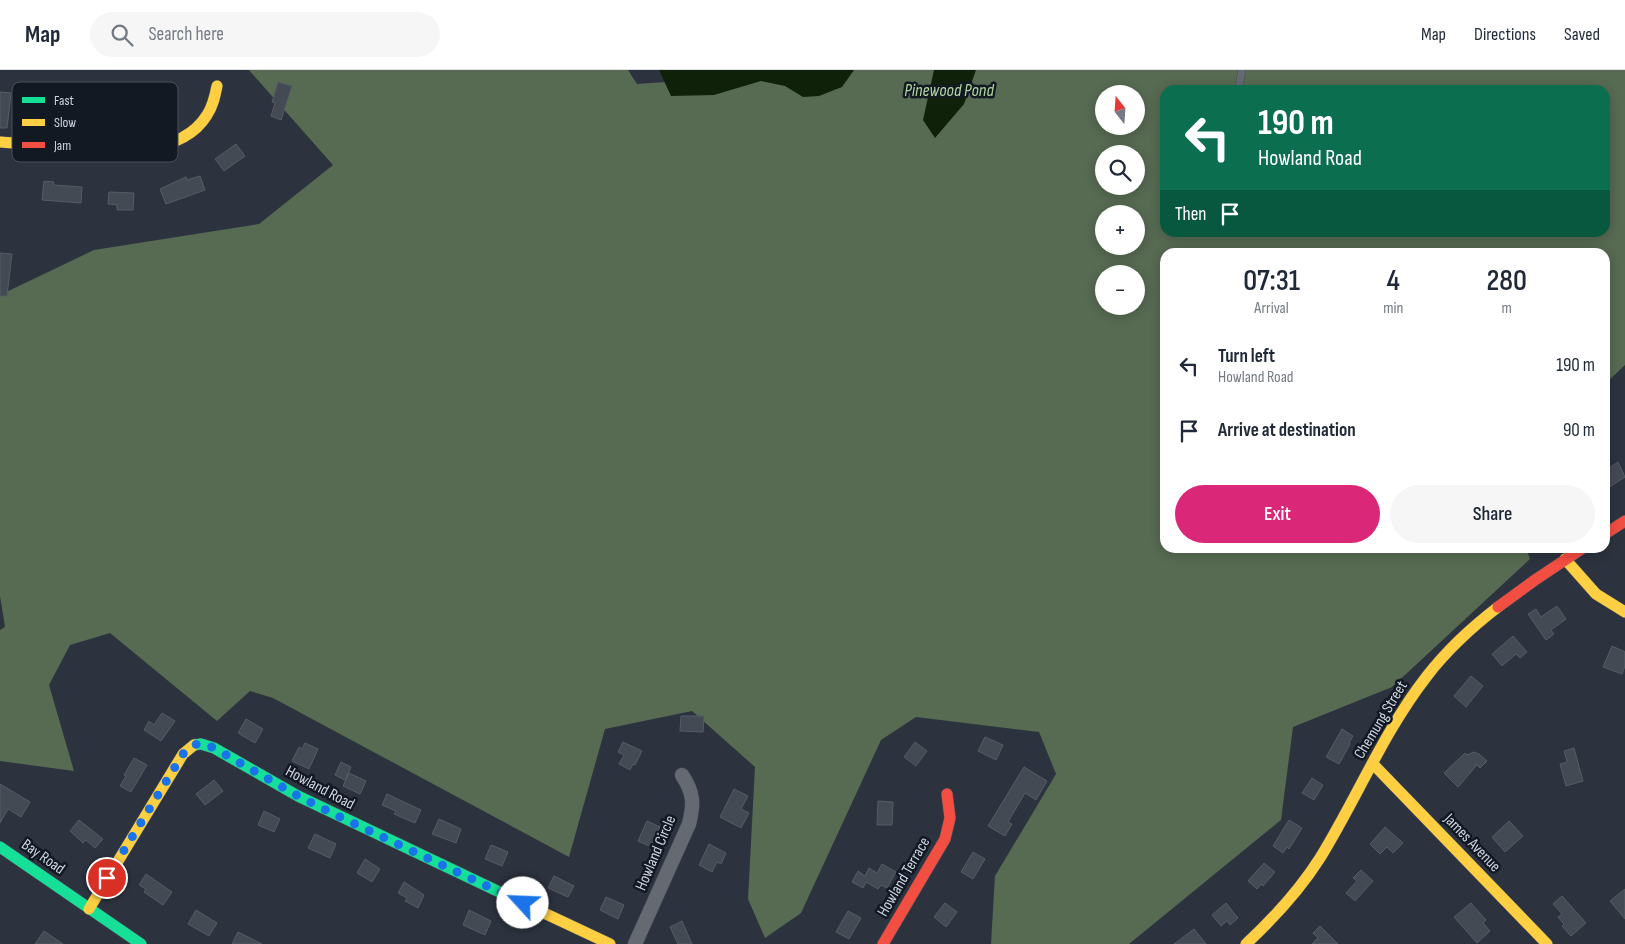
<!DOCTYPE html>
<meta charset="utf-8">
<style>
:root{--surface:#fff;--page:#f6f6f7;--text:#1f2937;--muted:#747a83;--line:#e0e1e3;--accent:#db2777}
body{margin:0;font-family:"Sofia Sans Condensed",sans-serif;background:var(--page);color:var(--text);height:100vh;display:flex;flex-direction:column;font-size:19px;white-space:nowrap}
*{box-sizing:border-box;margin:0}
p{font-size:16px;color:var(--muted)}
.icon{flex:none;width:28px;height:28px;fill:none;stroke:currentColor;stroke-width:2;stroke-linecap:round;stroke-linejoin:round}
.map{position:relative;flex:1;overflow:hidden}
.drawer{position:absolute;left:1160px;top:178px;width:450px;height:305px;display:flex;flex-direction:column;background:var(--surface);border-radius:15px;box-shadow:0 2px 12px #0003}
.drawer>*{flex:none}
.top-card{position:absolute;left:1160px;top:15px;width:450px;height:152px;border-radius:15px;box-shadow:0 2px 12px #0003;background:#0b6e4f;color:#fff;overflow:hidden}
.needle{width:32px;rotate:343deg}
.fabs{position:absolute;left:1095px;top:15px;display:grid;gap:10px}
.fabs a{display:grid;place-items:center;width:50px;height:50px;border-radius:50%;background:var(--surface);box-shadow:0 2px 12px #0003;font-size:25px}
.pin{position:absolute;display:grid;place-items:center;width:42px;height:42px;color:#fff;margin:-21px;border:2px solid #fff;border-radius:50%;box-shadow:0 1px 5px #0007}
.me{position:absolute;width:55px;margin:-28px;rotate:295deg;stroke-linejoin:round;filter:drop-shadow(0 0 4px #0008)}
.turn{display:flex;align-items:center;gap:18px;height:105px;padding:0 15px;font-size:22px}
.turn .icon{width:65px;height:65px;stroke-width:2.5}
.turn b{display:block;font-size:35px;line-height:42px}
.then{display:flex;align-items:center;height:48px;padding:0 15px;background:#0003;gap:10px;font-size:19px}
.eta{display:flex;justify-content:space-evenly;align-items:center;height:85px;text-align:center}
.eta b{font-size:30px;font-weight:600;line-height:35px}
.cta{display:flex;gap:10px;margin-top:auto;padding:10px 15px}
.cta a{flex:1;height:58px;border-radius:30px;background:var(--accent);color:#fff;font-size:20px;font-weight:600;line-height:58px;text-align:center}
.cta a+a{background:var(--page);color:var(--text)}
ul{padding:0;list-style:none}
li{display:flex;align-items:center;gap:15px;height:65px;padding:0 15px}
li div{flex:1}
li b{display:block;font-size:19px}
li em{font-style:normal}
header{display:flex;align-items:center;gap:30px;box-sizing:border-box;height:70px;padding:0 25px;background:var(--surface);border-bottom:1px solid var(--line)}
header strong{font-size:24px}
nav{display:flex;gap:28px;margin-inline-start:auto;font-size:18px}
.search{width:350px;height:45px;background:var(--page);display:flex;align-items:center;gap:12px;box-sizing:border-box;padding:0 18px;border-radius:28px;color:var(--muted);font-size:19px}
.map>svg:first-child{display:block}
</style>
<header>
<strong>Map</strong>
<div class="search"><svg class="icon" aria-label="search" viewBox="0 0 24 24"><circle cx="10" cy="10" r="6"/><path d="M15 15l6 6"/></svg>Search here</div>
<nav><a>Map</a><a>Directions</a><a>Saved</a></nav>
</header>
<div class="map">
<svg width="1625" height="874" viewBox="0 0 1625 874">
<rect width="100%" height="100%" fill="#2c333f"/>
<path fill="#576a52" fill-rule="evenodd" d="M249 0H628L637 14 838 0H1625V295L1605 314V182H1165V478H1526L1530 489 1392 617 1293 657 1281 750 1129 874H991L995 806 1056 704 1039 662 916 647 881 670 801 843 765 868 748 829 755 697 692 641 605 659 569 787 273 628 250 621 217 651 110 563 70 575 49 615 74 701 0 691V560L5 557 0 526V225L94 180 259 154 333 95ZM1165 20H1605V162H1165ZM1104 24H1136V56H1104ZM1104 84H1136V116H1104ZM1104 144H1136V176H1104ZM1104 204H1136V236H1104Z"/>
<path fill="#10210a" d="M659 0H854L842 17 819 26 803 27 785 16 761 11 714 25 671 26Z
M934 0H976L964 34 935 68 923 50Z"/>
<path fill="#444a54" stroke="#565c66" d="M278 12 292 16 281 50 271 46 275 33 272 32Z
M0 22 11 23 7 58H0Z
M236 74 245 86 224 101 215 89Z
M200 106 205 120 166 134 160 119 186 107 187 110Z
M44 111 54 112 53 115 82 117 81 133 42 130Z
M109 122 134 123 133 140H117V135L108 134Z
M0 183 12 184 7 226H0Z
M1618 392 1625 407 1605 420V401Z
M1557 536 1566 549 1551 560 1554 564 1546 570 1528 544 1536 539 1541 547Z
M1513 566 1527 582 1520 588 1516 584 1502 596 1492 584Z
M1612 576 1625 582V596L1622 604 1603 597Z
M1471 606 1483 616 1466 637 1454 626Z
M162 643 175 651 161 671 144 660 149 651 154 655Z
M681 646H704L703 662 680 661Z
M246 649 263 659 255 673 238 663Z
M1342 659 1353 666 1349 673 1350 674 1339 694 1326 687Z
M985 667 1003 675 996 690 978 681Z
M623 672 642 681 635 695 633 694 630 700 619 694 624 685 618 682Z
M915 672 927 681 916 696 904 687Z
M305 673 318 679 309 699 292 691 299 677 302 679Z
M1574 678 1583 711 1566 716 1560 694 1567 692 1564 681Z
M1474 682 1479 684 1487 691 1480 698 1477 695 1458 717 1444 703 1465 683 1467 685Z
M134 688 147 695 131 722 120 716 126 706 124 705Z
M341 692 351 697 345 710 335 705Z
M1024 697 1047 711 1036 730 1025 723 1008 752 1012 754 1005 766 988 756Z
M349 703 366 711 360 724 343 716Z
M1312 708 1323 715 1314 730 1302 723Z
M214 710 223 721 205 735 196 724Z
M0 714 30 732 21 747 8 739 0 753Z
M734 719 748 726 741 739 749 743 741 758 720 747Z
M387 724 421 740 415 753 394 744 396 741 382 735Z
M878 731 893 732 892 755H877Z
M264 741 280 749 274 762 258 755Z
M439 749 461 759 456 773 432 764Z
M79 750 103 769 95 778 86 770 83 773 70 761Z
M1289 750 1302 758 1289 779 1287 777 1283 783 1273 776Z
M647 751 660 757 651 777 638 771Z
M1509 751 1523 766 1505 782 1492 767Z
M1385 757 1403 773 1393 783 1387 777 1380 784 1370 774Z
M315 764 336 774 330 788 308 778Z
M709 774 726 783 721 794 717 792 712 802 699 795Z
M491 775 508 782 502 796 485 789Z
M973 782 985 789 973 809 961 802Z
M365 789 380 799 372 812 357 803Z
M1264 793 1275 802 1263 816 1261 814 1257 819 1248 811Z
M882 794 896 802 887 818 881 815 878 819 866 812 863 818 852 812 858 801 865 806 869 798 877 803Z
M1361 800 1373 811 1355 831 1346 823 1357 811 1353 808Z
M146 804 172 822 163 835 144 822 146 819 139 815Z
M554 806 574 816 568 827 548 818Z
M404 812 424 825 418 838 405 831 407 828 398 823Z
M1625 819V849L1610 831Z
M1562 826 1586 853 1571 866 1562 856 1564 854 1558 847 1562 844 1553 834Z
M606 827 624 835 618 849 600 840Z
M945 833 957 842 946 857 934 847Z
M1226 833 1238 848 1230 855 1227 851 1221 856 1212 845Z
M1471 833 1486 850 1483 853 1490 861 1477 873 1454 847Z
M196 840 217 853 209 866 188 854Z
M469 840 491 851 485 865 463 855Z
M848 841 861 848 849 869 836 862Z
M682 851 692 874H678L670 857Z
M1320 856 1338 874H1312L1318 868 1313 863Z
M1194 859 1206 874H1174Z
M44 861 63 874H35Z
M238 862 262 874H232Z"/>
<g fill="none" stroke-linecap="round" stroke-linejoin="round">
<defs>
<path id="lane" d="M1238 20 1242 0"/>
<path id="street" d="M635 874 689 754C694 734 694 723 682 705"/>
<path id="fast" d="M194 675 201 674 214 678 298 726 510 827
M0 777 141 874"/>
<path id="slow" d="M0 72C22 74 43 75 65 77 109 81 180 89 207 45 213 36 215 26 217 16
M1565 489 1596 524 1625 542
M1373 694 1547 874
M510 827 610 874
M89 839 183 684 194 675
M1246 874C1274 848 1299 821 1320 788 1357 728 1384 661 1427 606 1447 580 1472 557 1498 537"/>
<path id="jam" d="M1605 464 1625 451
M1498 537 1535 510 1583 478
M883 874 945 769 950 748 947 724"/>
</defs>
<use href="#lane" stroke="#49505a" stroke-width="8"/>
<use href="#street" stroke="#49505a" stroke-width="15"/>
<use href="#fast" stroke="#49505a" stroke-width="12"/>
<use href="#slow" stroke="#49505a" stroke-width="12"/>
<use href="#jam" stroke="#49505a" stroke-width="12"/>
<use href="#lane" stroke="#646972" stroke-width="7"/>
<use href="#street" stroke="#646972" stroke-width="14"/>
<use href="#fast" stroke="#16e098" stroke-width="11"/>
<use href="#slow" stroke="#ffcf43" stroke-width="11"/>
<use href="#jam" stroke="#f24e42" stroke-width="11"/>
</g>
<g fill="none" stroke-linecap="round" stroke-linejoin="round">
<path stroke="#1a73e8" stroke-width="9" stroke-dasharray="0 16.2" d="M107 808 183 684C193 672 200 672 214 678L298 726 340 747 523 833"/>
</g>
<g text-anchor="middle" dominant-baseline="central" stroke-width="5" stroke-linejoin="round" paint-order="stroke">
<g font-size="16" fill="#cbd4e1" stroke="#131923">
<text transform="translate(1381 650) rotate(-59)">Chemung Street</text>
<text transform="translate(320 718) rotate(28)">Howland Road</text>
<text transform="translate(1472 773) rotate(46)">James Avenue</text>
<text transform="translate(656 783) rotate(-67)">Howland Circle</text>
<text transform="translate(43 787) rotate(35)">Bay Road</text>
<text transform="translate(904 807) rotate(-60)">Howland Terrace</text>
</g>
<g font-size="18" font-style="italic" fill="#b0d6a0" stroke="#131923">
<text x="949" y="20">Pinewood Pond</text>
</g>
</g>
<rect x="12" y="12" width="166" height="80" rx="8" fill="#131923" stroke="#4a515c" stroke-width="1"/>
<rect x="22" y="27" width="23" height="6" fill="#16e098"/>
<rect x="22" y="49" width="23" height="7" fill="#ffcf43"/>
<rect x="22" y="72" width="23" height="6" fill="#f24e42"/>
<g font-size="14" fill="#cbd4e1">
<text x="54" y="35">Fast</text>
<text x="54" y="57">Slow</text>
<text x="54" y="80">Jam</text>
</g>
</svg>
<div class="fabs">
<a><svg class="needle" viewBox="-14 -14 28 28"><path d="M0-13l5 13h-10z" fill="#e53935"/><path d="M0 13l5-13h-10z" fill="#747a83"/></svg></a>
<a><svg class="icon" aria-label="search" viewBox="0 0 24 24"><circle cx="10" cy="10" r="6"/><path d="M15 15l6 6"/></svg></a>
<a>+</a>
<a>−</a>
</div>
<div class="pin" style="left:107px;top:808px;background:#d93025"><svg class="icon" aria-label="arrive" viewBox="0 0 24 24"><path d="M6 21V4h12l-3 4 3 4H6"/></svg></div>
<svg class="me" style="left:523px;top:833px" viewBox="-20 -20 40 40"><circle r="19" fill="#fff"/><path d="M0-13L10 11 0 6-10 11z" fill="#1a73e8"/></svg>
<div class="top-card">
<div class="turn"><svg class="icon" aria-label="left" viewBox="0 0 24 24"><path d="M17 20v-9H6M10 6l-5 5 5 5"/></svg><div><b>190 m</b>Howland Road</div></div>
<div class="then">Then<svg class="icon" aria-label="arrive" viewBox="0 0 24 24"><path d="M6 21V4h12l-3 4 3 4H6"/></svg></div>
</div>
<section class="drawer">
<div class="eta">
<div><b>07:31</b><p>Arrival</p></div>
<div><b>4</b><p>min</p></div>
<div><b>280</b><p>m</p></div>
</div>
<ul>
<li><svg class="icon" aria-label="left" viewBox="0 0 24 24"><path d="M17 20v-9H6M10 6l-5 5 5 5"/></svg><div><b>Turn left</b><p>Howland Road</p></div><em>190 m</em></li>
<li><svg class="icon" aria-label="arrive" viewBox="0 0 24 24"><path d="M6 21V4h12l-3 4 3 4H6"/></svg><div><b>Arrive at destination</b></div><em>90 m</em></li>
</ul>
<div class="cta"><a>Exit</a><a>Share</a></div>
</section>
</div>
